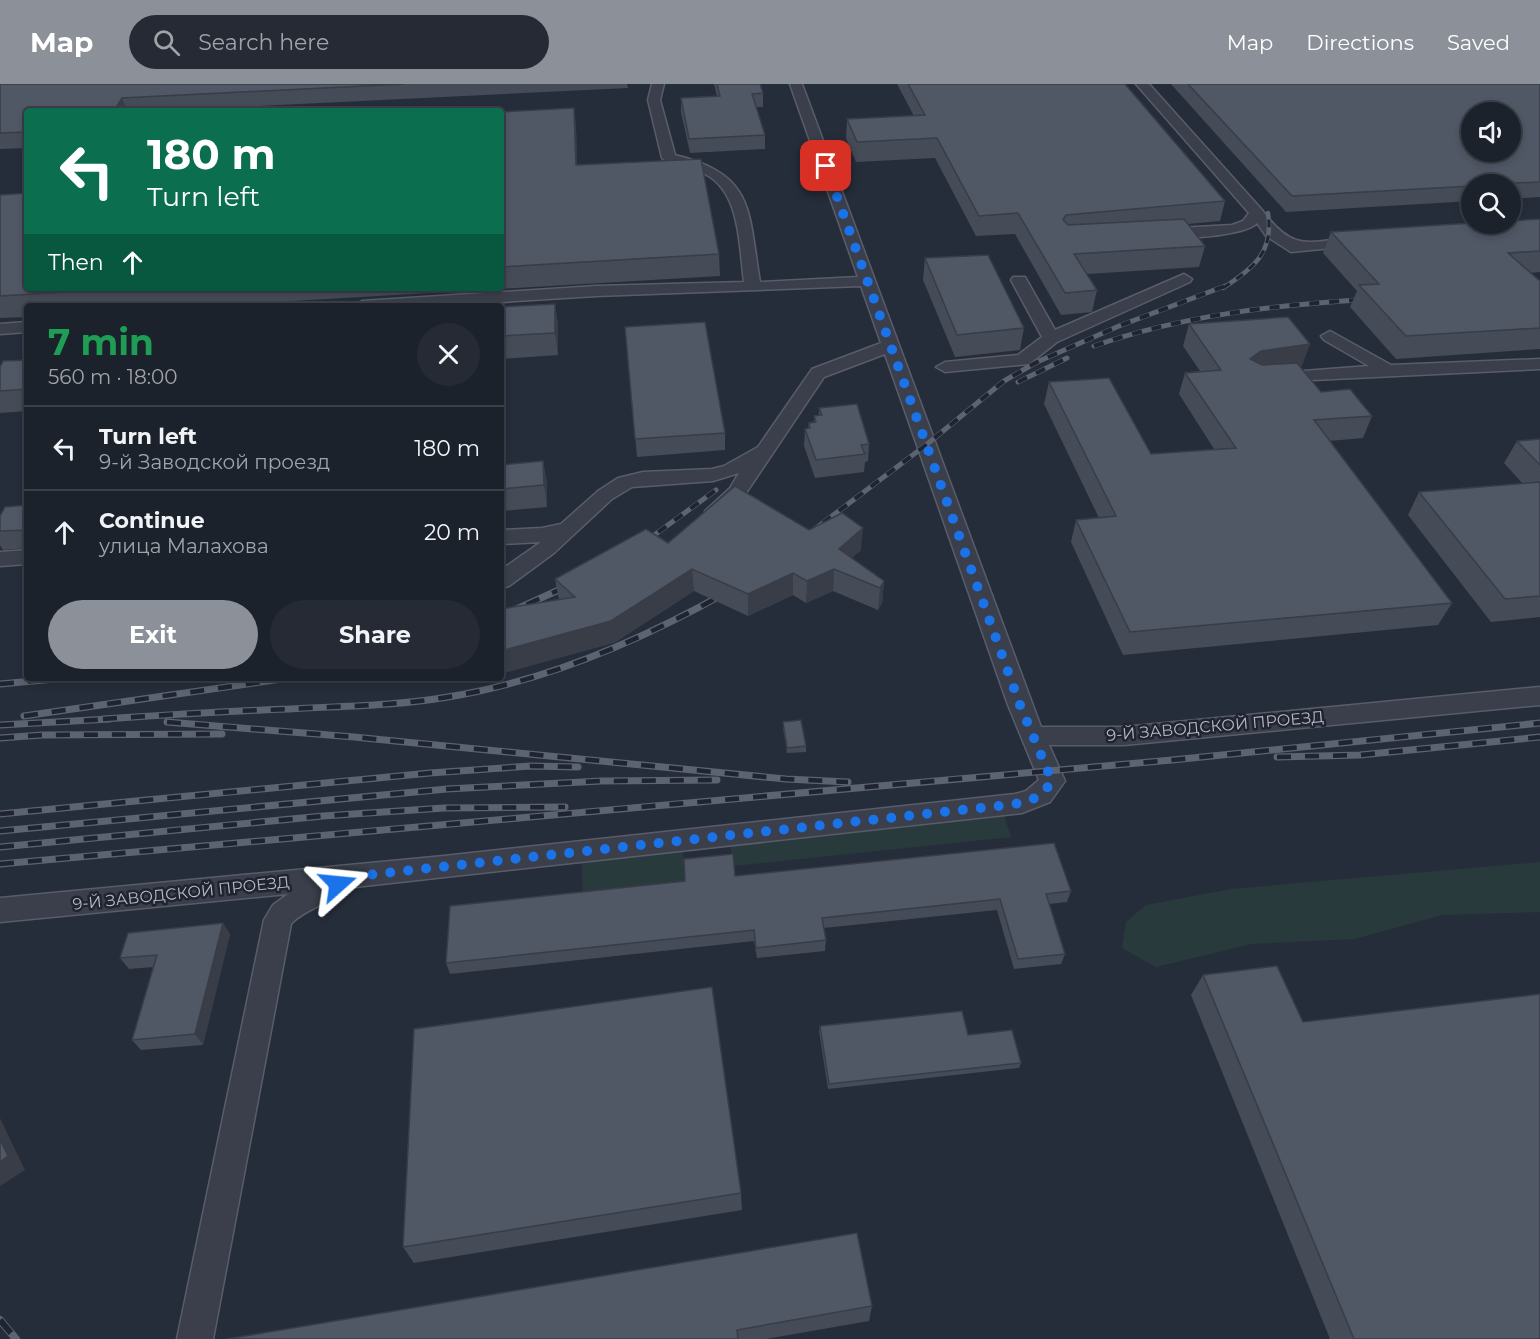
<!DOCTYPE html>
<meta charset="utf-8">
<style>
:root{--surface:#1c222c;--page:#252a34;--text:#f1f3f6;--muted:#a0a4a9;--line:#3a3f48;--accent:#8c9099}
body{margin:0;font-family:Montserrat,sans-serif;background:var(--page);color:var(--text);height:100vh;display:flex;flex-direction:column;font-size:22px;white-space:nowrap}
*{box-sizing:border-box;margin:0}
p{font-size:20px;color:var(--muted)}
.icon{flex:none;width:33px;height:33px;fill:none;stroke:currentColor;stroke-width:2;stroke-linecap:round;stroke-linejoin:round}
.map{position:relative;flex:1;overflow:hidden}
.sheet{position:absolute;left:24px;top:219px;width:480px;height:378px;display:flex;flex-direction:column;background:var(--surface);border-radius:6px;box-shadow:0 3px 9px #0003,0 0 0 2px var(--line)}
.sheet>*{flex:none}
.banner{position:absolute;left:24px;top:24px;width:480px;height:183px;border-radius:6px;box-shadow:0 3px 9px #0003,0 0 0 2px var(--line);background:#0b6e4f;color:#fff;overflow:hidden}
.controls{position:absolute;left:1461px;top:18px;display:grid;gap:12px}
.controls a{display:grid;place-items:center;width:60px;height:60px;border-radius:50%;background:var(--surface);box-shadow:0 3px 9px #0003,0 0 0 2px var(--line);font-size:30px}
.pin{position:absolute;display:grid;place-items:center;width:51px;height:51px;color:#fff;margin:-26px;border-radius:12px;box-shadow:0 3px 9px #0006}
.me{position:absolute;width:66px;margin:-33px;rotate:72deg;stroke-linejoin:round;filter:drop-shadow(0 0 4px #0008)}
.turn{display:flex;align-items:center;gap:21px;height:126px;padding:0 24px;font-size:27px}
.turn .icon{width:78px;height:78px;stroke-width:2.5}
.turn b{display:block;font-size:42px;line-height:51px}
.then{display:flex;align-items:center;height:57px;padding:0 24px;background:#0003;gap:12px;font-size:22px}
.round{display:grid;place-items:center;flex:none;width:63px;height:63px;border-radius:32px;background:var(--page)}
.overview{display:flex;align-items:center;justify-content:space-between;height:102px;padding:0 24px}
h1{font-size:36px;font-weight:700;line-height:45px;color:#1e9e55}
.cta{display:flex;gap:12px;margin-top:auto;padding:12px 24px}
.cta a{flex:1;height:69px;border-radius:36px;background:var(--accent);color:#fff;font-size:24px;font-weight:700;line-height:69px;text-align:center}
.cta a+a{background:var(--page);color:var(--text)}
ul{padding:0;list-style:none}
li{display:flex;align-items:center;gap:18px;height:84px;padding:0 24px;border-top:2px solid var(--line)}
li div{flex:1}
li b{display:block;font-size:22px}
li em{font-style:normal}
header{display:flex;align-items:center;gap:36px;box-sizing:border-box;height:84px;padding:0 30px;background:var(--accent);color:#fff}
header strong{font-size:28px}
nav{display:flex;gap:33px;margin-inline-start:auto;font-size:21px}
.search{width:420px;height:54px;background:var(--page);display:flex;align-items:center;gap:15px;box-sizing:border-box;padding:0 21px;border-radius:33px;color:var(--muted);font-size:22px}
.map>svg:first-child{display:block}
</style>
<header>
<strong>Map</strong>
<div class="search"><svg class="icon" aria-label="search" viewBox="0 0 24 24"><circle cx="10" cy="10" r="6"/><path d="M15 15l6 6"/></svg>Search here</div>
<nav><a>Map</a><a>Directions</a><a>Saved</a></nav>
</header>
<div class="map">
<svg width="1540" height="1255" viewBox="0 0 1540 1255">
<rect width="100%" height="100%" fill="#262d3a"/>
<path fill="#293a3c" d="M1004 731 1011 753 733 782 730 759Z
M683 766 687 808 583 819 582 776Z
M1540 778V828L1442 831 1354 855 1251 860 1156 883 1122 864 1126 838 1146 821 1231 805Z"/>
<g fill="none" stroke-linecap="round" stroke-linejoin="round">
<defs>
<path id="minor" d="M652 0H664L660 16 675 71C756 91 748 127 760 198L858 193 790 0H802L1041 643H1124L1540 603V621L1124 661H1049L1065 697 1050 718 1022 729 346 804C340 816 305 824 291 840L213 1255H177L264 836 273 821 288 810 0 838V814L444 772 1015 710 1026 707 1039 696 1008 621 885 270 824 293 744 412 722 432H708L705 427 730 404 739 389 713 397 632 403 612 415 554 469 509 502 501 504V486L541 458 501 460V446L542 444 561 440 598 407 618 394 643 388 712 385 724 382 758 363 812 285 881 259 861 202 596 212 439 222H354L362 217 596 202 744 198C739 163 741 108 705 90 693 84 671 83 662 74L648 16Z
M1136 0H1149L1262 126C1294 170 1309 157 1358 153L1363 155 1366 158 1363 161 1291 168 1266 152 1257 139C1246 152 1172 157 1156 153L1153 150 1161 145 1232 141 1243 137 1249 129Z
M1184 190 1192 195 1190 198 1057 258 1029 280 945 288 936 283 945 278 1018 271 1042 253 1011 196 1013 193H1025L1055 246Z
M27 238V248L0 250V240Z
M1330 247 1391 281 1540 275V285L1271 298 1268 294 1271 290 1277 289 1369 282 1324 256 1321 252Z
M27 466V480L0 482V468Z"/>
</defs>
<use href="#minor" stroke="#585d69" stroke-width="3"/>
<use href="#minor" fill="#3a3f4b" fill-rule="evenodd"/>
<defs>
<path id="rail-far3" d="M1223 204C1254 184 1274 168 1268 129"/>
<path id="rail-far2" d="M1094 262C1184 231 1276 221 1371 215
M1018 298 1067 274
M807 451 926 361 1004 297 1037 278 1119 242 1225 202
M642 460 716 406"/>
<path id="rail-far1" d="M501 532 572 500
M0 600 66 594
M24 632 289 594
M103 635C165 631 227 627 289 625 342 622 395 622 448 613 546 597 640 557 727 508
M167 638 354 653 786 695 848 698
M0 641 110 635
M0 654 42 651 222 650
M1277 673 1360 671 1540 653
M0 730 430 689 531 682 578 683
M0 747 447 705 602 697 717 696
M0 763 323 732 444 724 565 723
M0 780 1172 676 1540 639"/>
<path id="rail" d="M0 1236 16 1255"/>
</defs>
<use href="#rail-far3" stroke="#5c6371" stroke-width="4.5"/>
<use href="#rail-far2" stroke="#5c6371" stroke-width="5"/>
<use href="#rail-far1" stroke="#5c6371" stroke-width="7"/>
<use href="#rail" stroke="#5c6371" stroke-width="8"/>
<use href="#rail-far3" stroke="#1f2430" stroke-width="3" stroke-dasharray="8" stroke-linecap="butt"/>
<use href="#rail-far2" stroke="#1f2430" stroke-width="4" stroke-dasharray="10" stroke-linecap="butt"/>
<use href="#rail-far1" stroke="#1f2430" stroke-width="4.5" stroke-dasharray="14" stroke-linecap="butt"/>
<use href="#rail" stroke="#1f2430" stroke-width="6" stroke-dasharray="17" stroke-linecap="butt"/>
</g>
<path fill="#454b57" d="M0 0H627L628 4 158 27H27V64L0 65Z
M714 0H760L763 9V23H756L765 51V65L690 69 681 28V14L717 12Z
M897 0H1125L1225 117 1220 137 1188 140 1205 162 1199 183 1087 190 1097 206 1092 228 1061 231 1015 150 976 152 935 74 856 78 846 54 847 35 914 32Z
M1171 0H1540V113L1510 115V100H1472V117L1286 128Z
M574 24 576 44 577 81 719 170 720 192 209 222H27V233L0 234V111L27 204H501V28Z
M1540 135V188L1530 189 1540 197V265L1396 275 1350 223 1357 207 1323 169 1331 148Z
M925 174 1024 244 1020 266 955 273 923 196Z
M555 220 558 242V271L501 275V223Z
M1189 240 1302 282H1300L1321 308 1372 332 1363 354 1329 357 1452 519 1438 541 1123 571 1071 458 1076 436 1099 434 1044 320 1049 298 1151 370 1214 365 1179 310 1185 289 1200 287 1183 262Z
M625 243 725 349V366L637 373Z
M27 276V327L0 329V283Z
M819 324 869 360 868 377 865 378 864 388 815 394 804 362 805 345 808 344 809 339 814 338V332H819Z
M1540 355V533L1491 538 1408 431 1419 408 1523 400 1504 379 1517 357Z
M543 377 547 399V423L501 427V381Z
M27 421V464L3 466 0 461V432Z
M809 446 861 466 852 474 884 497 882 519 878 526 833 507 806 519 793 511 748 532 694 507 614 559 559 516 555 495 668 459Z
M783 638 806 662V668L787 669 783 644Z
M735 792 1071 807 1067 818 1049 820 1065 870 1061 880 1014 885 997 826 824 844 826 856 825 867 757 874 754 857 450 890 446 879 685 797Z
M230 850 203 961 141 966 132 956 153 883 129 885 120 874Z
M1203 891 1303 938 1540 1255H1330L1191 911Z
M820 942 968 951 1021 979 1019 984 828 1005 819 947Z
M741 1109 742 1126 414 1179 403 1163Z
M872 1222 869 1237 766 1255H227Z"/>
<path fill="#383d47" d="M122 14 127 27H114Z
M574 24 576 44 578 102 576 81Z
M555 220 558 242V271L555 249Z
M1310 260 1302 282 1254 289 1250 275 1261 267Z
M543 377 547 399V423L544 401Z
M863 444 861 466 838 487 839 465Z
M692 485 694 507 614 559 501 590V567Z
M834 485 833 507 806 519 807 497Z
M793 489V511L748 532V510Z
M884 497 882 519 878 526 880 504Z
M223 839 230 850 203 961 195 950Z
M0 1034 25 1086 0 1102Z"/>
<path fill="#505765" stroke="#383d47" stroke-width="1.5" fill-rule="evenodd" d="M0 0H404L122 14 114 27H27V48L0 49Z
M717 0H760L763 9 752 10 765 51 689 55 681 14 720 12Z
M908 0H1125L1225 117 1066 131 1063 136 1068 141 1184 135 1205 162 1074 170 1097 206 1065 209 1018 129 979 132 937 54 857 58 847 35 925 31Z
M1188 0H1540V98L1491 100H1472V102L1292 112ZM1472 28H1510V68H1472Z
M574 24 576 81 701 75 719 170 501 183V28Z
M27 109V204H132L0 212V111Z
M1540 135V167L1508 169 1540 197V244L1406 252 1359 201 1379 200 1331 148 1472 139 1510 140V137Z
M988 171 1024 244 957 251 925 174Z
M555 220V249L501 252V223Z
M1288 233 1310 260 1261 267 1250 275 1262 281 1297 279 1321 308 1350 305 1372 332 1314 336 1452 519 1130 548 1076 436 1116 432 1049 298 1109 294 1151 370 1236 364 1185 289 1221 286 1189 240Z
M705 238 725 349 635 355 625 243Z
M27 276V305L0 307V283L3 277Z
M857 320 869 360 861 361 865 370 816 376 805 345 810 344 809 339 816 338 814 332 822 331 819 324Z
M1540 355V381L1517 357Z
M543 377 544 401 501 405V381Z
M1540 398V512L1505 515 1419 408Z
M735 402 809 446 842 429 863 444 839 465 884 497 880 504 834 485 807 497 793 489 748 510 692 485 611 537 501 567V525L575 513 555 495 646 445 668 459Z
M27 421V446L0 447V432L5 423Z
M801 636 806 662 787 664 783 638Z
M1054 759 1071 807 1046 810 1065 870 1018 875 1000 815 822 834 826 856 756 864 754 846 446 879 450 822 685 797 684 775 733 770 735 792Z
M223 839 195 950 132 956 157 871 120 874 128 849Z
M1277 882 1303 938 1540 910V1255H1354L1203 891Z
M712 903 741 1109 403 1163 414 945Z
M962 927 968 951 1012 946 1021 979 829 1000 820 942Z
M0 1055 8 1072 0 1078Z
M857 1149 872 1222 737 1246 738 1255H227Z"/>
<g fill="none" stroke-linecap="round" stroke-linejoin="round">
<path stroke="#1a73e8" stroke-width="10" stroke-dasharray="0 18" d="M338 800 358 792 998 722C1022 719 1038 719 1052 697L1020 621 826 82"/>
</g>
<g text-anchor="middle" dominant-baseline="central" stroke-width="5" stroke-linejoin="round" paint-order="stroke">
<g font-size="16" fill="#b6bac6" stroke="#1f2430">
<text transform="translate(1215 642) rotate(-5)">9-Й ЗАВОДСКОЙ ПРОЕЗД</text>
<text transform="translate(181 809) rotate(-6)">9-Й ЗАВОДСКОЙ ПРОЕЗД</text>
</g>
</g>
</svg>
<div class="controls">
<a><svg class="icon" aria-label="sound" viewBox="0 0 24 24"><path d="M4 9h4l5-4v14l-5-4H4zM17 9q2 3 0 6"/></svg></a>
<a><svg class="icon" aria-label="search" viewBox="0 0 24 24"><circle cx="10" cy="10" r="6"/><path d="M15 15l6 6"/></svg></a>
</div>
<div class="pin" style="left:826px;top:82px;background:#d93025"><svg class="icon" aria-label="arrive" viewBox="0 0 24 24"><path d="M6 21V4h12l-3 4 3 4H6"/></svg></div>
<svg class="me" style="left:338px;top:800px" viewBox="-20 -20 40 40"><path d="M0-17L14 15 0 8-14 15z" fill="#1a73e8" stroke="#fff" stroke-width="4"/></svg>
<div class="banner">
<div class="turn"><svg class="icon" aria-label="left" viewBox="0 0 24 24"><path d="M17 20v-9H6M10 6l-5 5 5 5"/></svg><div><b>180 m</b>Turn left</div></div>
<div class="then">Then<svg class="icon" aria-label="ahead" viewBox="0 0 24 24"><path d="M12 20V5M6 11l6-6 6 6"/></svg></div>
</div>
<section class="sheet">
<div class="overview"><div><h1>7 min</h1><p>560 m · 18:00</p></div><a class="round"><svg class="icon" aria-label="close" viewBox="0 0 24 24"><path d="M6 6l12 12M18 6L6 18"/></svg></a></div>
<ul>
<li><svg class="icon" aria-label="left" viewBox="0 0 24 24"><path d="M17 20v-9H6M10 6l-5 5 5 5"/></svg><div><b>Turn left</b><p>9-й Заводской проезд</p></div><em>180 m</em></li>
<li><svg class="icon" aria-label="ahead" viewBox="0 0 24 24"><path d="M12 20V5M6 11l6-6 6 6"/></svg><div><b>Continue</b><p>улица Малахова</p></div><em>20 m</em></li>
</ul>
<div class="cta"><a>Exit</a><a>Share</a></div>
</section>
</div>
